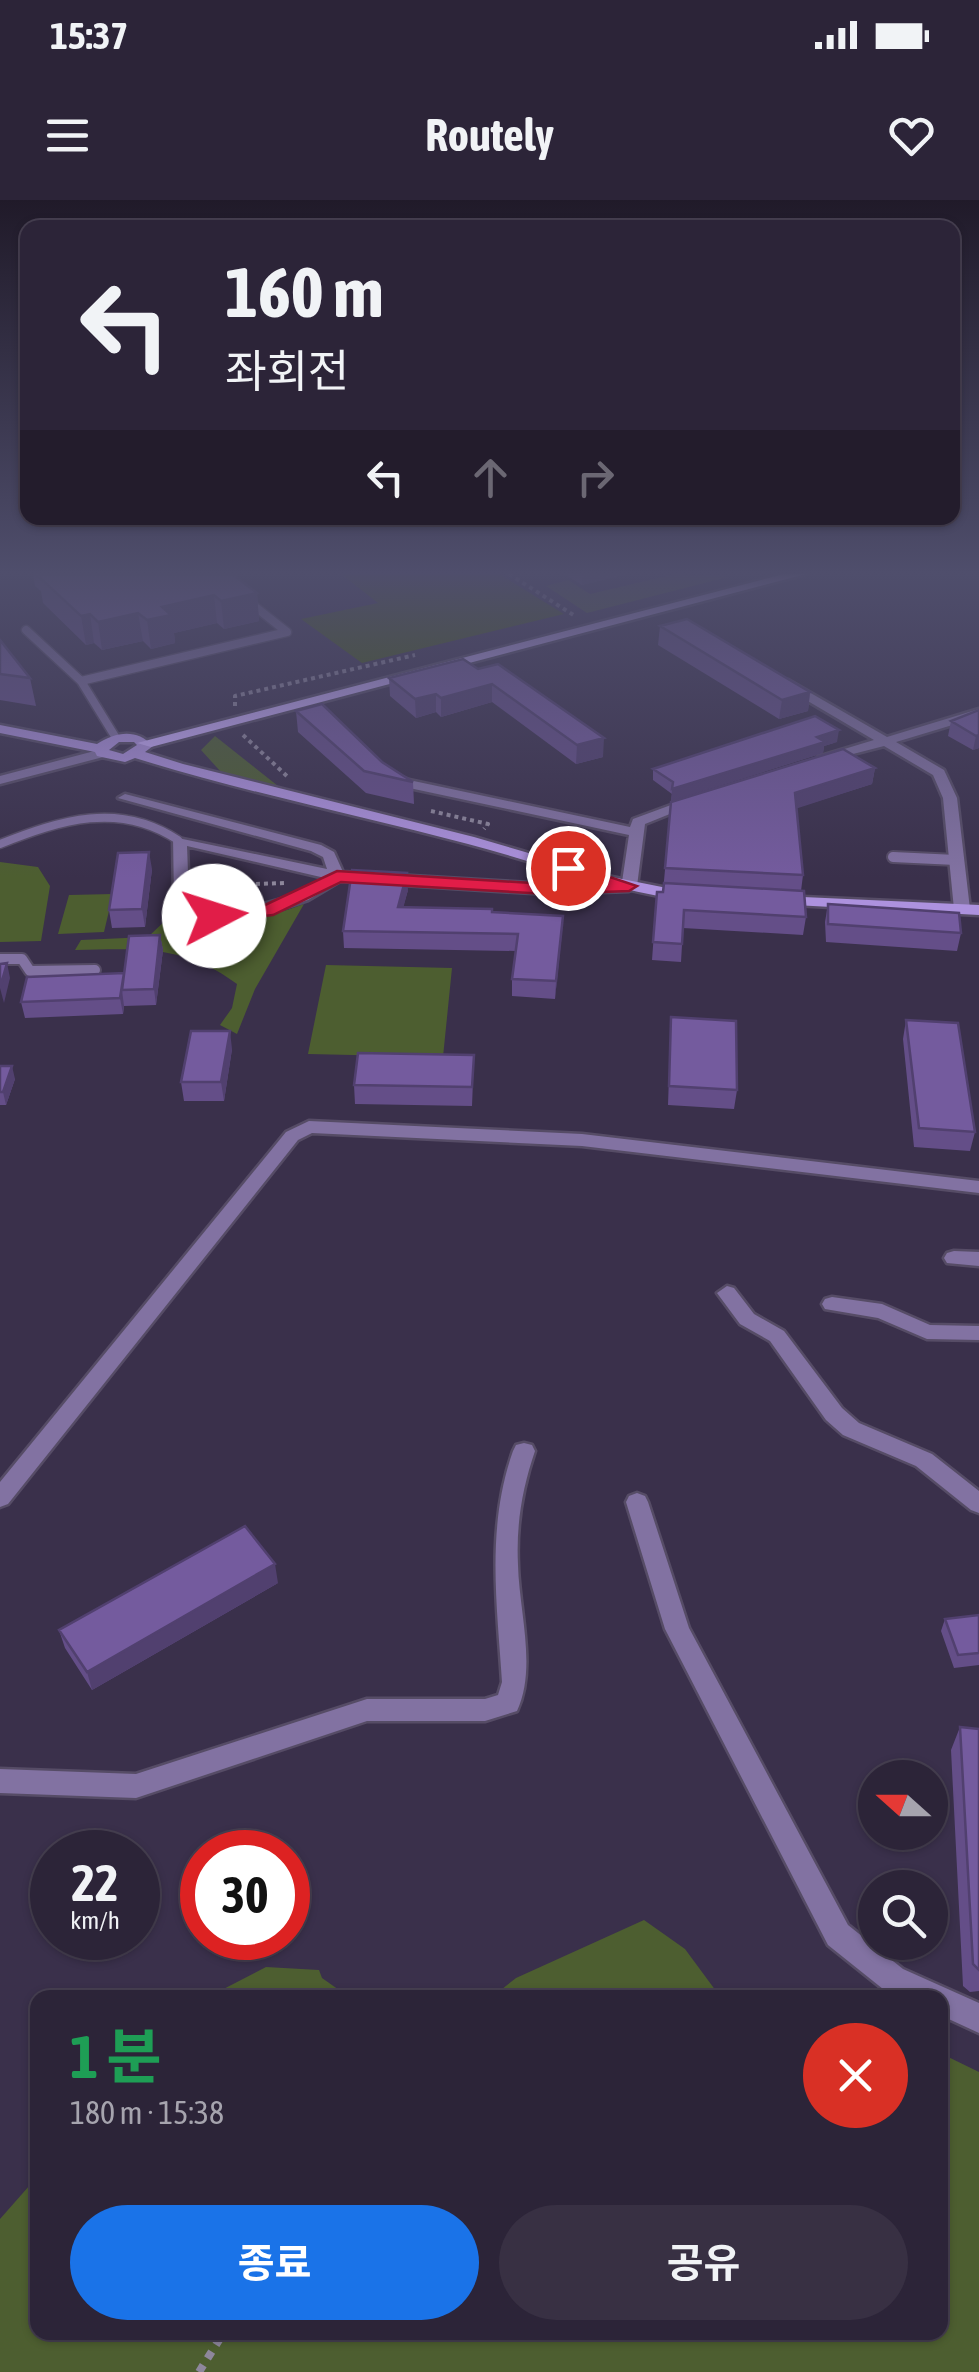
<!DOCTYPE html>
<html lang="ko">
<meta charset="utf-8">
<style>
:root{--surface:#2c2438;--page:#383043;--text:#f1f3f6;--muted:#a6a4ae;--line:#484153;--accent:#1a73e8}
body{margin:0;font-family:"Asap Condensed","Noto Sans KR",sans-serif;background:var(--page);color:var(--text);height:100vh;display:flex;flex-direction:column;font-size:38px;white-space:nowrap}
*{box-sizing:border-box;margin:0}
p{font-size:32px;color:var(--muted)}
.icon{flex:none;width:55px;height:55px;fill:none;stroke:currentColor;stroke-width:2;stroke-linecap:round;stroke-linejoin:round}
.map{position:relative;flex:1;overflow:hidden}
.panel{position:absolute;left:30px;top:1790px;width:918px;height:350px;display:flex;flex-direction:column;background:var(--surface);border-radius:20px;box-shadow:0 2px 8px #0004,0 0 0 2px var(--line)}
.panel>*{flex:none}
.top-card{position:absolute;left:20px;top:20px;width:940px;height:305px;border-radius:20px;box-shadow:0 2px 8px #0004,0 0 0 2px var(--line);background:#2c2438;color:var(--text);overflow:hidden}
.needle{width:65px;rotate:291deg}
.tools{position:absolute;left:858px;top:1560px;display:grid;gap:20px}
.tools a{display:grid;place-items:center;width:90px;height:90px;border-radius:50%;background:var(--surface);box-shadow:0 2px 8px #0004,0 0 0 2px var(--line);font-size:50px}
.speed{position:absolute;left:30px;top:1630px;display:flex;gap:20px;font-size:50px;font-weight:700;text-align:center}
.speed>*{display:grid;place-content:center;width:130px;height:130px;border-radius:50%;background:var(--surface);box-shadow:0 2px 8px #0004,0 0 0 2px var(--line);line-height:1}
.speed small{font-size:25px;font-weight:400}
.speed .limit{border:15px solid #d22;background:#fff;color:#111}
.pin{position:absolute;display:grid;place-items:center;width:85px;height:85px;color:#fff;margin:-42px;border:5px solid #fff;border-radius:50%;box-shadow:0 2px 10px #0007}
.me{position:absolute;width:110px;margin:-55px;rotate:85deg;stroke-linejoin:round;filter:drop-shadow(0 0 8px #0008)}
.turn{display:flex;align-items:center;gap:35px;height:210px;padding:0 40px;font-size:45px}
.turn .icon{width:130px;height:130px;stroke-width:2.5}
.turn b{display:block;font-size:70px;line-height:85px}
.lanes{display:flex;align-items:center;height:95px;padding:0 40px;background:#0003;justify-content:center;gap:50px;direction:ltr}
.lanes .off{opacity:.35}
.round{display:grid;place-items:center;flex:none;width:105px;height:105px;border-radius:52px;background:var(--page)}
.overview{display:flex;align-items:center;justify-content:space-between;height:170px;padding:0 40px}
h1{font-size:60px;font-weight:700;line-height:75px;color:#1e9e55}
.cta{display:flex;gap:20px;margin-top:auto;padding:20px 40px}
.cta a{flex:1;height:115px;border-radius:60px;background:var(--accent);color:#fff;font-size:40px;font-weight:700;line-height:115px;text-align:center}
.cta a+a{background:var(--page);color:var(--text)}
.status{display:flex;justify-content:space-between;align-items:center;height:70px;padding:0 50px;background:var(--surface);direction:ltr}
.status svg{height:28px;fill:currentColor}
header{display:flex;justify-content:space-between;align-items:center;height:130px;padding:0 40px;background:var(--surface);font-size:45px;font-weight:700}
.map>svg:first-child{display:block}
</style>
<div class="status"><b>15:37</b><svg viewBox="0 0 49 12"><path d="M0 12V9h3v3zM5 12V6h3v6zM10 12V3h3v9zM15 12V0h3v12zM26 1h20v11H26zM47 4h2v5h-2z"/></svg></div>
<header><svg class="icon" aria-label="menu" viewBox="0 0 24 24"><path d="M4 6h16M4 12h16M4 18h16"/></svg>Routely<svg class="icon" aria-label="heart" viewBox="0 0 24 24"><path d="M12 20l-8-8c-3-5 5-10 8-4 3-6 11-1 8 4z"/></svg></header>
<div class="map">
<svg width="979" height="2172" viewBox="0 0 979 2172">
<rect width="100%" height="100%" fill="#3a304b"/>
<path fill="#4d5e30" d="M675 374 728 377 587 413 546 386 568 380 590 394Z
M215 536 278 586 221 572 201 550Z
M0 662 38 667 50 686 41 741 0 742Z
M113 694 104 732 58 734 69 695Z
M304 704 255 789 237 834 220 825 232 808 237 784C183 744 139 749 75 750L81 740 148 737 168 718C215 727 260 721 304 704Z
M326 765 452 768 443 857 308 854Z
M644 1720 685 1749 716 1791 754 1797H492L516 1778Z
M266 1767 319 1770 322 1778 349 1797H208Z
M940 1853 979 1872V2172H0V2019L37 1977 38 2132H940Z"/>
<path fill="#405804" d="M341 374H499L564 414 362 463 301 419 378 403Z"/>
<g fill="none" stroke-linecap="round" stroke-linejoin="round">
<defs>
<path id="service-far1" d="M26 430 81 481 116 538
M81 481 287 432 249 402
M0 644C61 620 119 601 178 640
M893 657 940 659"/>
<path id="service" d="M893 657 956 660
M0 759H22L30 771 95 770"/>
<path id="minor" d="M788 480 887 537 979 509V517L896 542 944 570 957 598 970 709 967 712H957L954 709 943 598 933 575 884 546 818 563V557L874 540 784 487V481Z
M102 549 107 550V556L0 584V576Z
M388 571 409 580 630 627 633 619 690 598 702 601 645 624 637 686 629 691 548 694 340 681 308 700 271 712 188 722 180 717 174 698 173 637 327 669 323 657 311 651 118 598 125 594 321 645 334 652 343 672 548 684 622 682 629 635 400 586 383 578V572ZM187 646 325 678C285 705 240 710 194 712L189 698Z
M309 921 582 934 979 981V993L582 946 312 933 298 940 8 1304 0 1307V1282L286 932Z
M954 1051 979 1052V1066L947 1063 944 1058 947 1053Z
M727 1086 734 1088 754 1114 784 1131 842 1208 859 1223 932 1254 979 1291V1313L971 1310 916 1266 843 1235 826 1220 770 1141 740 1124 717 1093Z
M832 1097 882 1104 930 1125 979 1126V1140L927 1139 878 1118 825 1109 822 1104 825 1099Z
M524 1243 532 1245 535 1251C522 1289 516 1325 518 1365 519 1411 537 1468 517 1511L485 1521H367L136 1598 0 1593V1569L136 1574 367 1499H485L498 1495 502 1482C497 1403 486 1328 513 1251L516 1245Z
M637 1293 645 1296 648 1302 689 1428 848 1725 903 1769 979 1803V1833L940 1815V1798H901L883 1789 828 1745 665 1429 626 1302 629 1296Z"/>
<path id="secondary" d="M0 525 97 544C116 532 136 528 153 546L145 552 183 564 474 637 607 676 687 692 690 695 682 700C608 689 540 663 468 644 357 615 245 592 135 558L125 562 97 556 95 552 0 533ZM119 542H134L137 545 123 554 109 550Z
M781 696 979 705V715L776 704 773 701Z"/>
<path id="primary" d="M784 374H806L151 547 137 543Z"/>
</defs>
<use href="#service-far1" stroke="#564c66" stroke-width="11"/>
<use href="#service" stroke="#564c66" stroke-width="14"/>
<use href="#minor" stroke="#564c66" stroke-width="5"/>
<use href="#secondary" stroke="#564c66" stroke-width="5"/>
<use href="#primary" stroke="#564c66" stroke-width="5"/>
<path stroke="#8e879c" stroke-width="4" stroke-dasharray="4 4" stroke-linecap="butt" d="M509 374 575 416
M235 506V496L415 455
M243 535 289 578
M431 611 488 624 484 629
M200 686 284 683"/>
<path stroke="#8e879c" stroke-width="8" stroke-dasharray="8 8" stroke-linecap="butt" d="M199 2172 224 2132"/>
<use href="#service-far1" stroke="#8272a2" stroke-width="8"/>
<use href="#service" stroke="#8272a2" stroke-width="10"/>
<use href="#minor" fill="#8272a2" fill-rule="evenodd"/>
<use href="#secondary" fill="#ad92de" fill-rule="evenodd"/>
<use href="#primary" fill="#cbaffe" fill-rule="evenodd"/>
</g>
<path fill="#644e88" d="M33 374H232L257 393 259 421 224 429 217 423 174 433 175 443 151 449 143 441 102 450 94 443 86 445 43 403 41 391 35 386Z
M564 374H627L582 385Z
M660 426 810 492 808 511 779 519 658 445Z
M0 440 30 478 36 506 0 500Z
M463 459 603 557 576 564 492 502 441 517 436 512 416 518 390 496 389 478Z
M979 510V548L973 550 948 536 951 521Z
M296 511 413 582 414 604 366 593 298 532Z
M837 542 824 546 823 553 671 601 672 594 653 580V569Z
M875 568 872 584 796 608 803 675 801 691 806 717 803 735 683 728 681 762 652 760 657 692H663L671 602Z
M152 669 145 727 112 728 109 710Z
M408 690 403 707 563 716 555 799 512 796V779L516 751 344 748 343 731Z
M828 704 961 733 957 751 826 742 825 722Z
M160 735 163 750 156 805 124 806 123 814 25 818 21 802 124 773Z
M671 817 737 890 734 909 668 905Z
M906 820 975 932 970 951 914 947 903 839Z
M232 849 224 901H184L181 882Z
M474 855 472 906 355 904 354 885Z
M0 866 15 879 6 905H0Z
M278 1383 92 1490 65 1448 59 1430Z
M979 1415V1465L954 1468 941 1431 945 1419Z
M960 1527 979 1529V1791L970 1792 963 1786 951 1550Z"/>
<path fill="#51406f" d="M582 374H627L582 385Z
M257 393 259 421 224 429 221 401Z
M214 395 217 423 174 433 175 443 151 449 147 420 162 407Z
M138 413 143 441 102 450 98 422Z
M90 414 94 443 86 445 81 416Z
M492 484V502L441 517V498Z
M810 492 808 511 779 519 782 500Z
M436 494V512L416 518 415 499Z
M839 530 837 542 824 546 823 553 671 601 672 589Z
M979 535V548L973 550 976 536Z
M604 538 603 557 576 564 577 545Z
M875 568 872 584 792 610 795 593Z
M149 652 152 669 145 727 142 709Z
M407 673 408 690 399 724 398 707Z
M563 716 562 733 555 799 556 781Z
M160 735 163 750 156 805 154 789Z
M7 763 10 778 4 803 0 788Z
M122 790 124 806 123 814 120 798Z
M230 831 232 849 224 901 221 882Z
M12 866 15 879 6 905 3 892Z
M275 1364 278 1383 92 1490 87 1472Z"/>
<path fill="#745b9e" stroke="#51406f" stroke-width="2.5" d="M46 374H232L257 393 221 401 214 395 162 407 171 415 147 420 138 413 98 422 90 414 81 416 38 376Z
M687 419 810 492 782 500 660 426Z
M0 440 30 478 0 474Z
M463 459 478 469 498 464 604 538 577 545 492 484 441 498 436 494 415 499 389 478Z
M322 504 382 562 413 582 364 571 296 511Z
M979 510V535L976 536 951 521Z
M815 516 839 530 817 537 825 542 672 589 673 582 653 569Z
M843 549 875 568 795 593 803 675 665 668 671 602Z
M149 652 142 709 109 710 118 653Z
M352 670 407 673 398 707 492 709V712L563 716 556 781 512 779 518 734 343 731Z
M664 683 804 691 806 717 684 710 682 744 653 742 657 692H663Z
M828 704 959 713 961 733 828 724Z
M160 735 154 789 122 790 129 736Z
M7 763 0 788V764Z
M124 773 120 798 21 802 27 777Z
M671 817 736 821 737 890 669 886Z
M906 820 958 823 975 932 919 928Z
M191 831H230L221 882H181Z
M358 853 474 855 472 887 354 885Z
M0 866H12L3 892H0Z
M245 1326 275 1364 87 1472 59 1430Z
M979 1415V1453L958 1455 945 1419Z
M960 1527 979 1529V1770L973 1764Z"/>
<linearGradient id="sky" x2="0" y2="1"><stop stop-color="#201a29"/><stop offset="0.55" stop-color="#4f4e6c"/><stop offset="1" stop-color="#4f4e6c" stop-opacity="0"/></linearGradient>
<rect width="979" height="678" fill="url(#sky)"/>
<path fill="#e11d48" stroke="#92132f" stroke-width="2.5" d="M568 663 637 686 629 691 548 694 341 682 273 715 214 721 205 716 214 711 263 706 337 671 548 684 597 682 562 672 560 668Z"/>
</svg>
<div class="tools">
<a><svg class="needle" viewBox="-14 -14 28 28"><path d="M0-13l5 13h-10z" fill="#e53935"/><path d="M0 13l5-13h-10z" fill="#a6a4ae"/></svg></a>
<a><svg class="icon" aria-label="search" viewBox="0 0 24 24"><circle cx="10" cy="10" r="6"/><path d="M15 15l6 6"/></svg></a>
</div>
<div class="speed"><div>22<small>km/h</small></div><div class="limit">30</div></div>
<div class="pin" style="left:568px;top:668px;background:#d93025"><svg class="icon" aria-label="arrive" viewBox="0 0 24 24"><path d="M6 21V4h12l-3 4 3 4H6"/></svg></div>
<svg class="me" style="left:214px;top:716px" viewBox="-20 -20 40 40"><circle r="19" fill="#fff"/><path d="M0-13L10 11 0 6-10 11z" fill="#e11d48"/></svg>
<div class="top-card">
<div class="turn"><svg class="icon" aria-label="left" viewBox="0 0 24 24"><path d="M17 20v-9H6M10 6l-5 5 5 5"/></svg><div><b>160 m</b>좌회전</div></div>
<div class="lanes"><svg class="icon" aria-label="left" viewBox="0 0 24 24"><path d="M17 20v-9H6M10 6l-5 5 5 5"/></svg><svg class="icon off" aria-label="ahead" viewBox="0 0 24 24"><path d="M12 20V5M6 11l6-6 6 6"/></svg><svg class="icon off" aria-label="right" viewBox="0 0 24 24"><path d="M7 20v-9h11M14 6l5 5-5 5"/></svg></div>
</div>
<section class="panel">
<div class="overview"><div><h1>1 분</h1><p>180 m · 15:38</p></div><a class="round" style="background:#d93025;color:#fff"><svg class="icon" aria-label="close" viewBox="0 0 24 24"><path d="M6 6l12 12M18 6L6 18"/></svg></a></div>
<div class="cta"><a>종료</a><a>공유</a></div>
</section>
</div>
